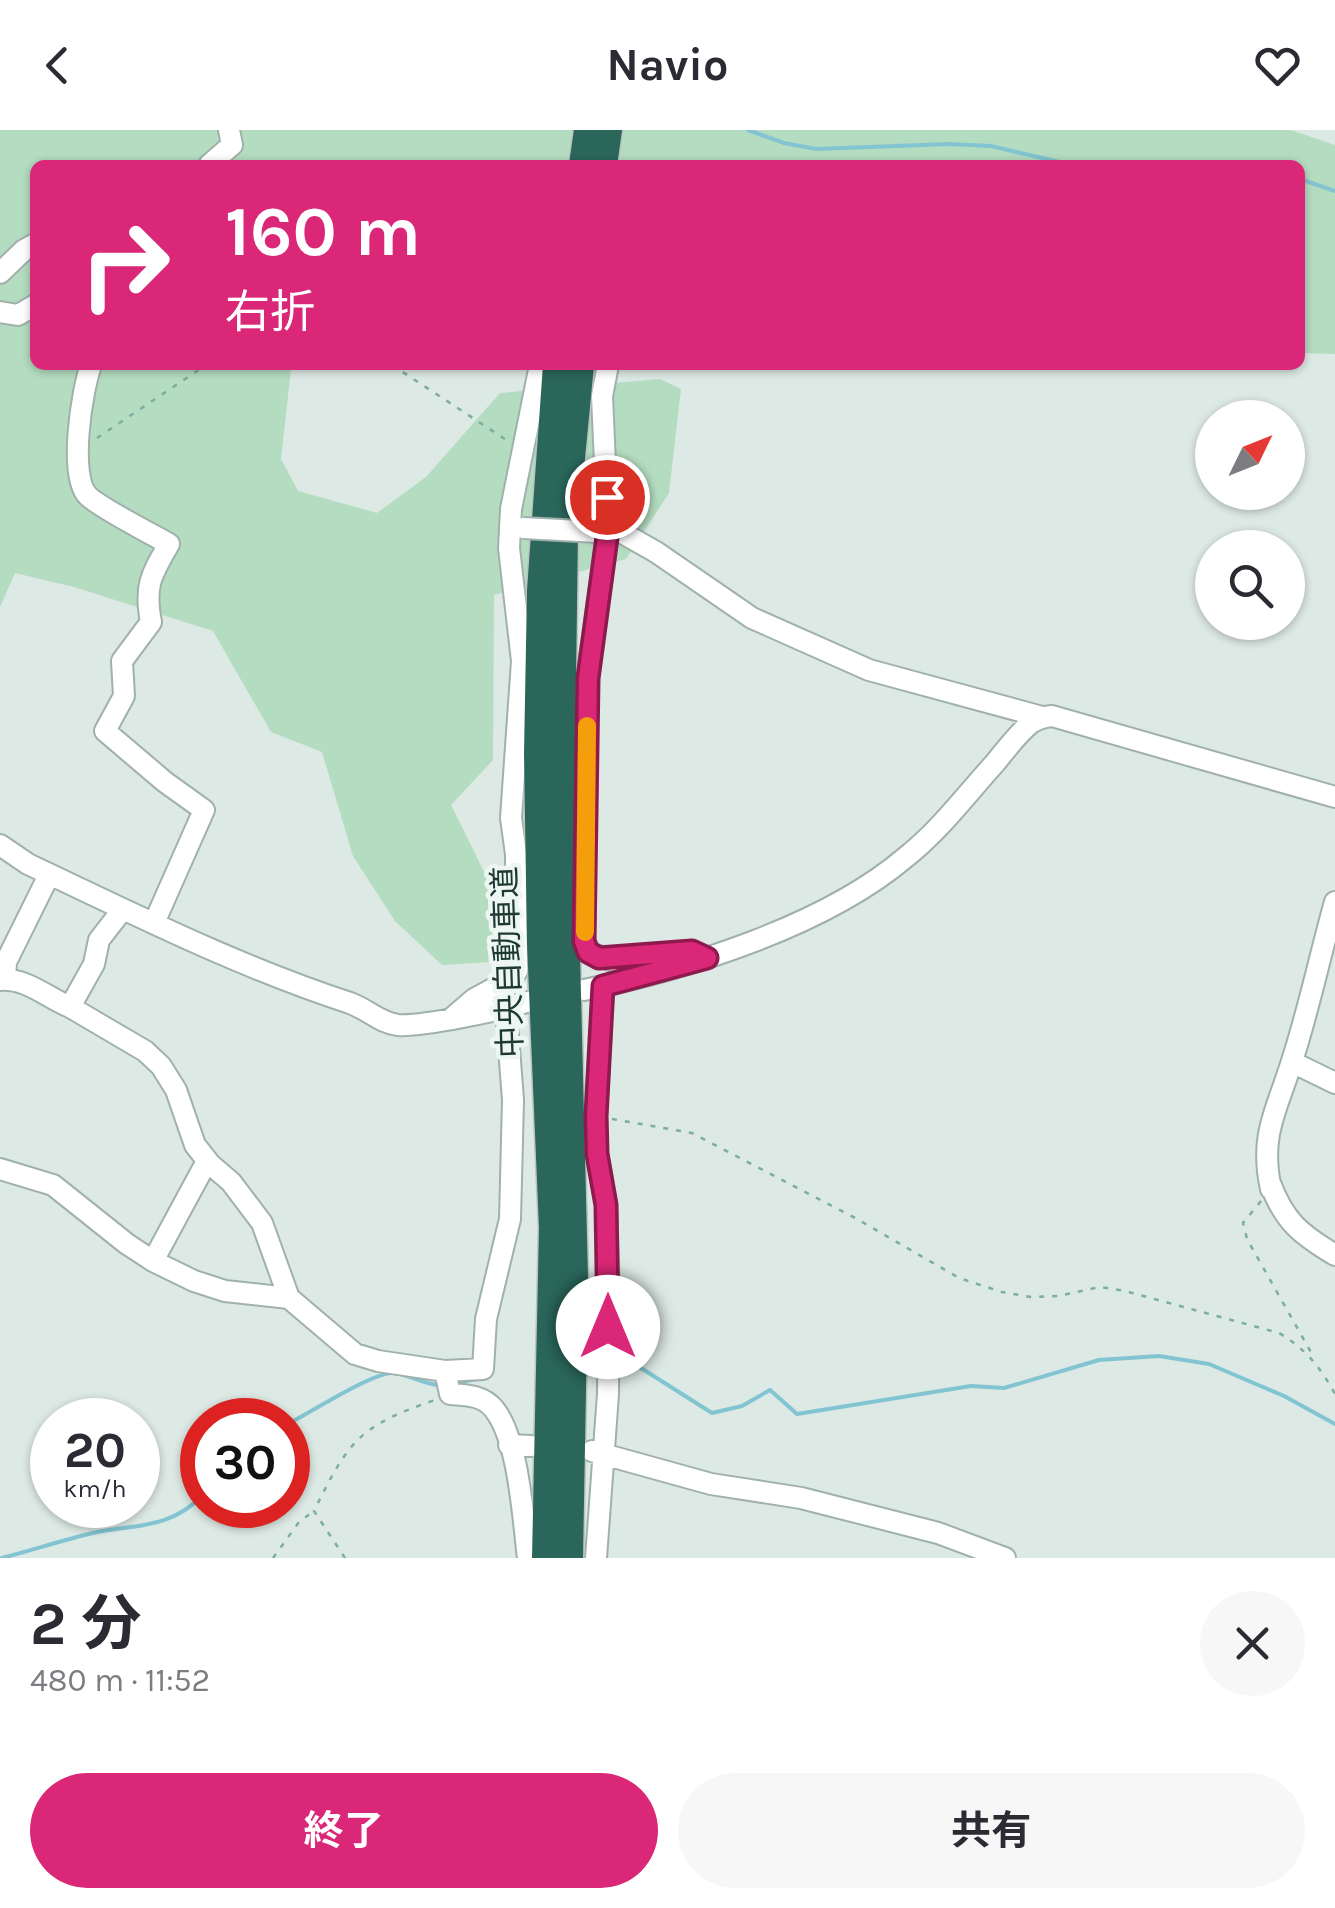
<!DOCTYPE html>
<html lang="ja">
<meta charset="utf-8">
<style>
:root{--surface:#fff;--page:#f7f7f7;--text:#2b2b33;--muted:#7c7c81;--accent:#db2777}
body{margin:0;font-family:Karla,"Noto Sans JP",sans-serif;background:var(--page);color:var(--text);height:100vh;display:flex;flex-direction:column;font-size:38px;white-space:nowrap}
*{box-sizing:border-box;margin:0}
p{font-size:32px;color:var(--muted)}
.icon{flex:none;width:55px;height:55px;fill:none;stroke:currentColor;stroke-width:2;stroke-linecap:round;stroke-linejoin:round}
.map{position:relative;height:1428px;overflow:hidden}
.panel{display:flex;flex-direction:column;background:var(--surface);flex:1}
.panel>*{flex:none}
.top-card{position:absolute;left:30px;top:30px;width:1275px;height:210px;border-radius:15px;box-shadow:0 2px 8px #0004;background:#db2777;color:#fff;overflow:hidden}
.needle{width:65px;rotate:47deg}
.fabs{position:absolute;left:1195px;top:270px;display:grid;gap:20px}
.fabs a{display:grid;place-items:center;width:110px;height:110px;border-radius:50%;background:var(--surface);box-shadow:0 2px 8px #0004;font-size:50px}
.speed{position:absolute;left:30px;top:1268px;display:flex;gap:20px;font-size:50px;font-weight:700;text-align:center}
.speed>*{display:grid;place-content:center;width:130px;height:130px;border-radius:50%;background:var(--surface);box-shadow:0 2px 8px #0004;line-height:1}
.speed small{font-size:25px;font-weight:400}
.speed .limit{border:15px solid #d22;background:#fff;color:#111}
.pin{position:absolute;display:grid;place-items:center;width:85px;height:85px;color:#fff;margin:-42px;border:5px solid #fff;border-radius:50%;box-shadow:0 2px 10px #0007}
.me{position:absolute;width:110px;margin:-55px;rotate:0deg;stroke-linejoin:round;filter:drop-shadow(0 0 8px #0008)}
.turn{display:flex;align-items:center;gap:35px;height:210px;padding:0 30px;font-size:45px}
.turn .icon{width:130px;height:130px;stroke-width:2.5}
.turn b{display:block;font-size:70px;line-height:85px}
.round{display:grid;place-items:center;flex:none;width:105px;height:105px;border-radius:52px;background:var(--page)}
.headline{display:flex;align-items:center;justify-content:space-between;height:170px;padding:0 30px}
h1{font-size:60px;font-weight:700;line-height:75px}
.button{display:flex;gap:20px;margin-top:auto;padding:20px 30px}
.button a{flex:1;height:115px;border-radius:60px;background:var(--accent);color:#fff;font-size:40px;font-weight:700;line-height:115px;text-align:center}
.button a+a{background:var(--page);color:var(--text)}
header{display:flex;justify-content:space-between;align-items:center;height:130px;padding:0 30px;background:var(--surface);font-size:45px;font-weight:700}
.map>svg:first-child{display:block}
</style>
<header><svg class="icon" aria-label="back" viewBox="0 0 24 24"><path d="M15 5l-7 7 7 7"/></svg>Navio<svg class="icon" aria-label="heart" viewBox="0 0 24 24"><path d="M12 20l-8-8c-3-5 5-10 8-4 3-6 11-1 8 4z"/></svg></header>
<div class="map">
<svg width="1335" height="1428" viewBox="0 0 1335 1428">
<rect width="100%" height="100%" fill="#dde9e4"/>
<path fill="#b4dcc0" d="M0 0H1291L1335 15V224L1300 223V35H35V235H294L291 239 281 329 298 361 377 383 426 347 500 263 660 249 681 259 669 363 626 429 494 465 493 630 451 675 496 766 489 832 442 835 395 791 353 726 322 622 271 602 213 501 74 457 15 443 0 477Z"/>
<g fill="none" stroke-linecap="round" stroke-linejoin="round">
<path stroke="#82c4d1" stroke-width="4" d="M748 0 784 13 816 19 948 14 991 16 1072 35
M1300 49 1335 61
M633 1233 712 1283 742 1276 770 1260 797 1284 971 1256 1004 1258 1099 1230 1159 1226 1209 1234 1284 1266 1335 1294
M453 1253 478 1249
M288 1294C308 1284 375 1241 393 1243 409 1244 422 1254 439 1255
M2 1428C33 1420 63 1410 93 1403 135 1394 168 1400 202 1366"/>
<defs>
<path id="minor" d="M209 35 232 15 229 0
M0 143 24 120 35 114
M0 182 18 185 35 175
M91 235C82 260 68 346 88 366 102 379 150 403 169 414 151 445 144 456 151 492L122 531 124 566 105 601 165 652 204 680 154 793
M608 235 602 266 608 400 587 548 584 811 588 822 610 830 694 822
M598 402 619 401 656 422 752 488 869 540 1042 587
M0 715 28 734C134 784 239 837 350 873 367 879 380 893 398 895 421 897 502 880 526 872
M123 779 99 810 94 834 70 877 145 921 161 936 176 960 195 1015 210 1034 231 1052 262 1093 289 1168
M5 849 6 832 49 745
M0 850C27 848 46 867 70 877
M584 860C687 839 825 796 906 727 940 700 966 665 995 633 1006 620 1017 604 1031 593 1038 588 1044 587 1052 586L1335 667
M453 887 474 869 511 849 517 841 516 724 511 688 522 531 509 418 511 379 540 235
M1292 932 1335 953
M0 1039 53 1055 127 1114 153 1131 194 1151 225 1161 289 1168 355 1224 378 1231 445 1241 450 1264C466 1265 483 1265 494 1279 519 1310 523 1389 528 1428
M1270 1053C1284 1091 1300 1104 1335 1125
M1271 1059C1259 1005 1277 980 1292 931 1309 879 1320 825 1335 772
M153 1131 207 1031
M445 1241 483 1239 486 1189 510 1089 513 970 506 879
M509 1315 531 1316
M592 1321 711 1354 801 1368 938 1403 1005 1428
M596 1428 608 1264 609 1163 606 1075 597 1024 596 986 603 856"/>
<path id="highway" d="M583 35 588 0
M603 35 608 0
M546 1428 553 1098 541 813 538 624 541 461 557 235
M569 1428 574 1148 561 622 564 400 580 235"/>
</defs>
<use href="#minor" stroke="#a0b1ab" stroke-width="24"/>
<use href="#highway" stroke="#bcc4c2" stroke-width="31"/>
<path stroke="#7cae9f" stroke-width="2.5" stroke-dasharray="5 8" stroke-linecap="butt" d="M392 235 508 311
M97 308 206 235
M612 989 692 1003 857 1089 959 1148 1002 1162 1031 1167 1058 1166 1100 1157 1125 1161 1279 1203C1306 1219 1320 1237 1335 1264
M1261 1071 1243 1093 1247 1109 1312 1224
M273 1428 299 1392 314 1381
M345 1428 314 1381C349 1310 359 1296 435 1270"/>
<use href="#minor" stroke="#fff" stroke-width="20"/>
<use href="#highway" stroke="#2a665a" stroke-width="28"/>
<defs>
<path id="minor-bridge" d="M523 398 598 402"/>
</defs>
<use href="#minor-bridge" stroke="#a0b1ab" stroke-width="24" stroke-linecap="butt"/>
<use href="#minor-bridge" stroke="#fff" stroke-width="20"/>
</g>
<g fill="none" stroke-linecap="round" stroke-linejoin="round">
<defs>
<path id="route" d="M607 367 608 400 588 548 584 811 588 822 599 828 692 821 707 828 603 856 596 986 597 1024 606 1075 608 1197"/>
</defs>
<use href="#route" stroke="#8e194d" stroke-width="25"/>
<use href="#route" stroke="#db2777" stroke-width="18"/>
<path stroke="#f59e0b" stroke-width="18" d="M585 802 587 596"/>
</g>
<g text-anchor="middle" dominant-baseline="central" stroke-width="9" stroke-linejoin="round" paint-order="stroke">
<g font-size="32" fill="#1e3932" stroke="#edf6f2">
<text transform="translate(508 832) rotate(-92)">中央自動車道</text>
</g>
</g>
</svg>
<div class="fabs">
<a><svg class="needle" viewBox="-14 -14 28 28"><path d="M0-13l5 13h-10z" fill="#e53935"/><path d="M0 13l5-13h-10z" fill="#7c7c81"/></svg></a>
<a><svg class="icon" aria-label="search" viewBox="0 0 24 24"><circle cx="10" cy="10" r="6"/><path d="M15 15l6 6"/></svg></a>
</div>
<div class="speed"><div>20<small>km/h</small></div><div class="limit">30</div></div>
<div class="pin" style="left:607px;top:367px;background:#d93025"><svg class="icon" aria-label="arrive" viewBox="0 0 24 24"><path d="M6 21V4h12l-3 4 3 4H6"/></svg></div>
<svg class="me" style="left:608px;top:1197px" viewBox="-20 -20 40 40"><circle r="19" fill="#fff"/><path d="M0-13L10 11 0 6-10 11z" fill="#db2777"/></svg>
<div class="top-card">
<div class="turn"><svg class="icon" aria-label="right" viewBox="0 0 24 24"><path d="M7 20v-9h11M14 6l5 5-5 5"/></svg><div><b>160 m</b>右折</div></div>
</div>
</div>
<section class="panel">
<div class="headline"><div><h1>2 分</h1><p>480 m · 11:52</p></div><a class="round"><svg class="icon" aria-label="close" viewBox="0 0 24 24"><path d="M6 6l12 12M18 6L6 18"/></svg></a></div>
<div class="button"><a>終了</a><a>共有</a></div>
</section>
